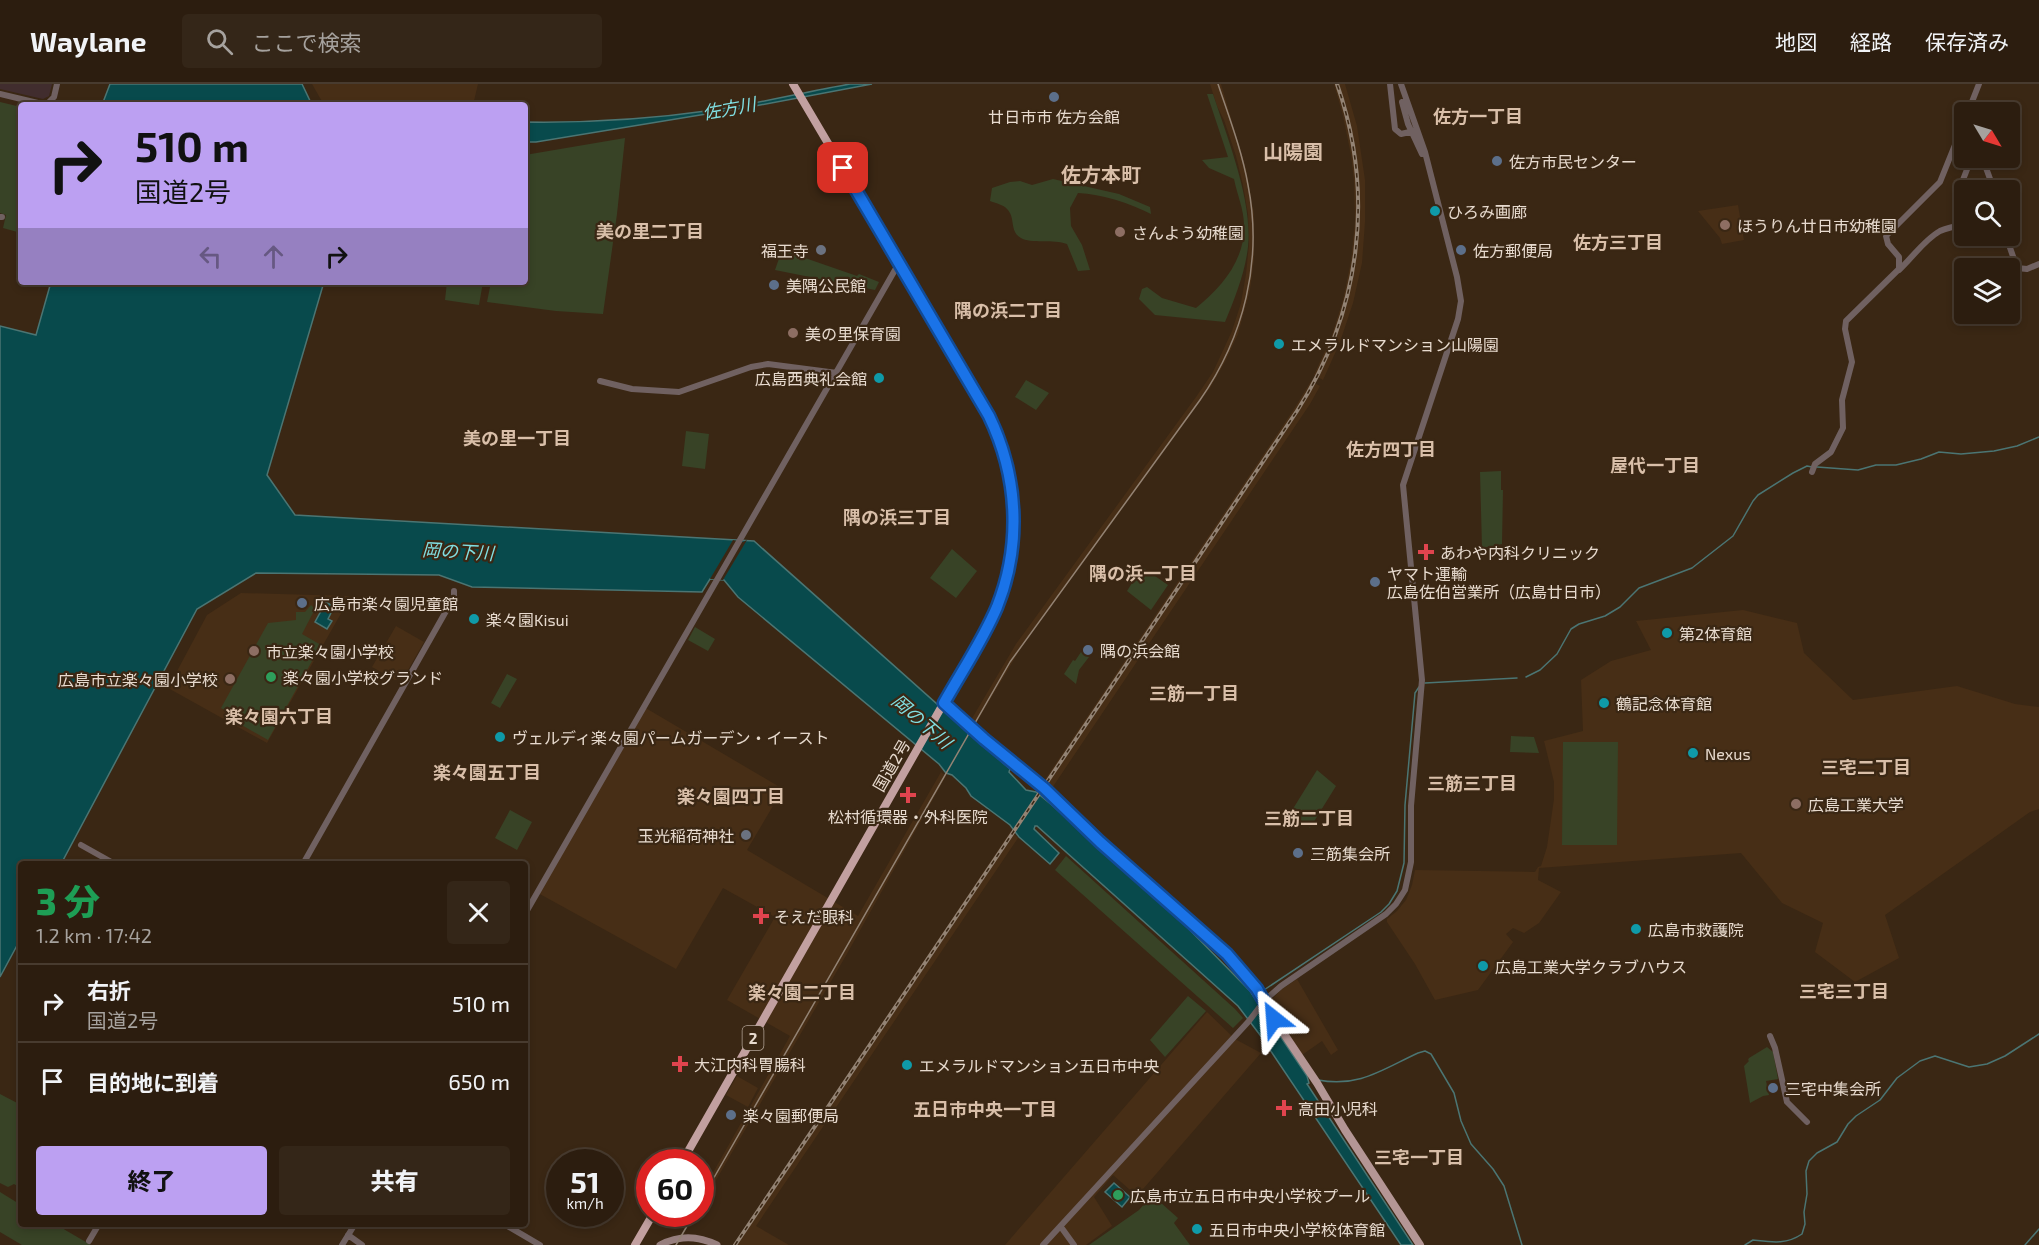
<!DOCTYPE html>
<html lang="ja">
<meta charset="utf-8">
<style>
:root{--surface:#2c1d0f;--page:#342618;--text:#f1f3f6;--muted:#a6a29e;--line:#483b2f;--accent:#bca0f2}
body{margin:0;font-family:"Exo 2","Noto Sans JP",sans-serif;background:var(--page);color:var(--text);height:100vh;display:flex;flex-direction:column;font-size:22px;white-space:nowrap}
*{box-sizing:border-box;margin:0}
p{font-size:20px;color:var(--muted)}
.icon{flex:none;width:33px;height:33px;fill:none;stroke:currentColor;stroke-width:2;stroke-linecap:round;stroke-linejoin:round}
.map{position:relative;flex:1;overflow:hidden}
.sheet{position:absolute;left:18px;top:777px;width:510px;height:366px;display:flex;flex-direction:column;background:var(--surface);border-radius:6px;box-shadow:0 3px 9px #0003,0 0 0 2px var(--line)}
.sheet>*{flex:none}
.guide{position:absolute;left:18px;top:18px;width:510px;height:183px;border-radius:6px;box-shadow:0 3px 9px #0003,0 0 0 2px var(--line);background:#bca0f2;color:#111;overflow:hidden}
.needle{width:39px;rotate:128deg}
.buttons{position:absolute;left:1954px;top:18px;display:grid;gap:12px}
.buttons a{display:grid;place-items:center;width:66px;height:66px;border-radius:6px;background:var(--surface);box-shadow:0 3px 9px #0003,0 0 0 2px var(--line);font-size:30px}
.speed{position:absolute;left:546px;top:1065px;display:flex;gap:12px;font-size:30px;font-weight:700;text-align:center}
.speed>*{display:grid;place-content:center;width:78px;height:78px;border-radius:50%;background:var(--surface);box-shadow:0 3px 9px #0003,0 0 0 2px var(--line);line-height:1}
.speed small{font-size:15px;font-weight:400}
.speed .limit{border:9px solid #d22;background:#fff;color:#111}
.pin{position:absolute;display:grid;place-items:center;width:51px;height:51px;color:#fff;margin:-26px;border-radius:12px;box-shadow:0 3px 9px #0006}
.me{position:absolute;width:66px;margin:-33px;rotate:332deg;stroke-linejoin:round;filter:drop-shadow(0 0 4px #0008)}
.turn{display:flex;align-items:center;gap:21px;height:126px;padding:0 18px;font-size:27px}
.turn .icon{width:78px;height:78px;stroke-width:2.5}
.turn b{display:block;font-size:42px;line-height:51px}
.lanes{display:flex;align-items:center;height:57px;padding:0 18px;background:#0003;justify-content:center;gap:30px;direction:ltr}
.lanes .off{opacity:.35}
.round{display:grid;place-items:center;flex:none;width:63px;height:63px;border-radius:6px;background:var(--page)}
.summary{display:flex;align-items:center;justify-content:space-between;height:102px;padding:0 18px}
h1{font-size:36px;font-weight:800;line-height:45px;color:#1e9e55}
.action{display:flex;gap:12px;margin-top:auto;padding:12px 18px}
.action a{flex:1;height:69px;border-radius:6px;background:var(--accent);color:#111;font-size:24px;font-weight:800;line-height:69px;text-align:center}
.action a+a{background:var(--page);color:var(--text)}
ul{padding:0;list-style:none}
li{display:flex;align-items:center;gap:18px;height:78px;padding:0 18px;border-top:2px solid var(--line)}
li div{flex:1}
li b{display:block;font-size:22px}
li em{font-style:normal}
header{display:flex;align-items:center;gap:36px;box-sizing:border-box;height:84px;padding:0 30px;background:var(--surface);border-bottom:2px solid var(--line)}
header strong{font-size:28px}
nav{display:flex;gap:33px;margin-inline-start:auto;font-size:21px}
.search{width:420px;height:54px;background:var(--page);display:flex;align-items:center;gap:15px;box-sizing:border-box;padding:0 21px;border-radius:6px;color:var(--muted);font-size:22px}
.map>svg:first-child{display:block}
</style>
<header>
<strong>Waylane</strong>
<div class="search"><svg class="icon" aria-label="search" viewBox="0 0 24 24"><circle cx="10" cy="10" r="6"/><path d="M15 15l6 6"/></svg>ここで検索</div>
<nav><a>地図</a><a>経路</a><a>保存済み</a></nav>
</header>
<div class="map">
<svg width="2039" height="1161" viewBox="0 0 2039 1161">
<rect width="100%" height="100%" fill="#3a2714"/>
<path fill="#472e16" d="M312 0H478L473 21H324Z
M1210 0H1221L1246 85 1254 130V175L1250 206 1238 250 1225 278 1210 304 1021 564 976 639 971 636 1016 560 1196 313 1213 288 1232 247 1241 219 1246 190 1249 160 1248 130 1243 101 1236 72 1224 36 1217 22Z
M1334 0H1345L1357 42 1365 96V138L1362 179 1353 219 1340 258 1323 296 1314 291 1331 254 1343 216 1351 177 1355 137 1354 97 1351 71 1343 32Z
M1738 121 1744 156 1722 160 1720 154 1698 127Z
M1311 297 1320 302 1310 320 1046 713 1038 706 1294 325Z
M241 509 349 512 347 519 267 659 168 604 207 531Z
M1743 526 1797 539 1804 569 1853 616 1957 602 2015 620 2039 623V725L2030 728 1885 831 1899 874 1855 898 1815 868 1823 839 1782 819 1741 769 1539 784 1538 796 1561 808 1539 839 1524 849 1513 844 1506 850 1513 858 1478 906 1435 916 1415 880 1387 838V835L1397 827 1406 816 1412 801 1415 786 1535 788 1538 783 1541 782 1547 763 1554 715V698L1544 657 1583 647 1581 596 1611 577 1651 566 1636 537Z
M396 542 424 558 404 593 395 596 372 583Z
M644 623 783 705 747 766 858 832 941 688 946 692 848 868 701 1122V1110L790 952 727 916 775 833 723 804 676 885 538 809Z
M1011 747 1018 754 756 1142 789 1161H733Z
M1297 895 1338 966 1331 971 1322 957 1302 971 1276 933 1270 917 1282 905Z
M1207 928 1235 955 1261 969 1137 1112 1113 1091 1094 1113 1112 1142 1086 1161H1005Z
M737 992 758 1004 748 1023 726 1011Z"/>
<path fill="#412d2e" d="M0 0H52L49 12 43 15 0 5Z"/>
<path fill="#384326" d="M1207 10H1213C1227 53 1253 117 1248 163 1245 189 1235 214 1225 238L1155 231 1139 215 1142 205 1147 203 1162 214 1196 224C1222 203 1245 176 1244 141 1244 126 1237 110 1234 95L1209 84 1202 76 1228 73Z
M0 18 21 23V149L3 144 6 131 0 129Z
M625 54 617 130 603 230 556 227 487 218 491 198H525V71Z
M1053 95 1119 110 1150 123 1151 130C1129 119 1102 110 1078 109L1070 124 1071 142 1082 161 1090 186 1078 187 1067 160C1054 155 1030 160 1021 154 1009 147 1016 134 1007 125 1004 121 995 119 990 117L992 104 1010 98 1020 97 1032 101Z
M782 166 857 192 859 190 879 198 875 206 775 186Z
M447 198H483L479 221 445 216Z
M1026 296 1049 309 1036 326 1015 313Z
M686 347 709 350 705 385 682 382Z
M1501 387V406H1503L1502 460 1482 464 1480 388Z
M952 465 977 487 956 514 930 494Z
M1142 483 1168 501 1151 526 1127 507Z
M311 521 315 525 302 550 321 561 268 656 231 635 232 630 221 624 268 539 296 536V528H305Z
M695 543 715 555 708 567 688 556Z
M1081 568 1089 573 1079 586 1076 600 1064 590 1073 576 1075 577Z
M507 590 517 595 500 624 491 619Z
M1511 652 1534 653 1539 669 1510 668Z
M1563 658H1618L1617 761H1562Z
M1317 686 1336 702 1310 744 1291 728Z
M510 726 532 738 517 766 495 754Z
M1066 772 1235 925 1243 934 1233 944 1055 786Z
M1188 912 1206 927 1165 973 1150 956Z
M1767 963 1773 968 1778 995 1766 997 1769 1011 1763 1012 1750 1019 1744 982 1749 977 1748 976 1749 974Z
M0 1010 21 1021V1104L14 1100 8 1103 0 1099Z
M0 1108 21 1121V1140H55L91 1161H22L0 1148Z
M1152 1111 1178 1134 1174 1139 1190 1161H1089L1139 1126Z"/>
<path fill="#084a4c" stroke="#4b7573" stroke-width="1.5" d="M110 0H302L312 21H102Z
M850 0H872L755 22 536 58H525V38C588 39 651 35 714 26 760 19 805 8 850 0Z
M51 198H324L267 391 295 431 754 457 1010 685 1009 688 1026 706 1036 708 1053 722 1178 834 1250 907 1307 992 1309 999 1307 1000 1413 1161H1401L1260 951 1238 922 1037 742H1035L1034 745 1059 769 1050 780 1019 753 1010 741 971 712 966 704 952 691 946 689 939 680 738 513 724 496 710 495 702 508 472 503 439 491 256 489 197 525 61 780H21V854L0 893V242L36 251Z
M326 518 334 523 328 535 332 537 327 545 315 538Z
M1114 1099 1130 1113 1122 1123 1105 1108Z"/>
<path fill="#3a2714" d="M733 456 743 458 747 456 723 496 710 495Z"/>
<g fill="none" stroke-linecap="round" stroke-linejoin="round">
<path stroke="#4b7573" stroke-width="1.5" d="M1817 383 1858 386 1876 381H1896L1921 375 1939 368 1961 370 1994 367 2017 362 2039 353
M1526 593 1540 586 1557 570 1571 545 1579 540 1605 532 1620 523 1639 504 1692 484 1733 452 1753 417 1758 411 1793 389 1807 382 1812 383
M1425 599 1517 594
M1261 908 1381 828 1389 820 1397 807 1404 779 1405 721 1415 609 1419 603
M1318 996C1359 1004 1383 985 1418 969L1425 967 1431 970 1454 1009 1461 1037 1471 1060 1493 1085 1504 1102 1522 1161
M1745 1161 1753 1156C1771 1158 1786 1161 1802 1150L1805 1140 1804 1128 1807 1110 1806 1087 1809 1077 1817 1069 1837 1058 1848 1040 1856 1032 1880 1016 1897 994 1920 977 1935 972 1969 983 1987 980 2005 972 2039 950
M2025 1161 2039 1145"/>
<path stroke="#706161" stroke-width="6" d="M1390 0 1395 45 1401 50 1414 47
M0 10 42 20 48 19 54 13 57 0
M1402 18 1408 40 1422 70
M1968 28 1979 0
M0 133H2
M2006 152 2017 184 2027 185 2039 180
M1899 186C1912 174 1924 156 1940 147 1950 142 1957 145 1964 135L1961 101 1971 75 1985 81 1994 106
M600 297 632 305 679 308 751 283 768 280 837 289
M1812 388 1815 380 1831 368 1843 344 1842 316 1852 278 1845 245 1846 237 1899 185V173L1888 160 1886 152 1940 98 1965 36
M81 761 115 780
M303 780 454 513V507
M525 830 899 179
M1770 952 1775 964 1787 1018 1807 1038
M504 1140 540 1161
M1061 1143 1074 1161
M348 1151 362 1161
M89 1157 99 1140
M342 1161 355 1140
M1043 1161 1249 937 1265 916 1281 902 1386 830 1396 820 1405 806 1411 778V722L1422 596 1403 401 1458 235 1461 217 1457 193 1425 68 1401 0"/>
<path stroke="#977f7e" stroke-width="7" d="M660 1161C679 1151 697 1151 717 1161"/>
<path stroke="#b49695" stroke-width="8" d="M944 619 1000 669 1044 704 1100 758 1241 884 1265 916 1274 935 1317 999 1345 1046 1420 1161"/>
<path stroke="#c2a0a0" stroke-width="8" d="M682 1078 991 536C1021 469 1021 398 989 332L793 0
M635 1161 653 1130"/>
<path stroke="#938374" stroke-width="1.5" d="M700 1118 1010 578 1200 316C1244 253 1263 177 1248 101 1242 67 1229 33 1218 0
M676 1161 694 1130"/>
<defs>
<path id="rail" d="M735 1161 1297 327C1360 229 1376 111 1337 0"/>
</defs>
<use href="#rail" stroke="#938374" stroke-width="4"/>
<use href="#rail" stroke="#3a2714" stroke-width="1.5" stroke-dasharray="4.5" stroke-linecap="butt"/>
</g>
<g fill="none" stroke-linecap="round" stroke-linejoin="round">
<defs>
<path id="route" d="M843 84 989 332C1018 392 1022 460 997 523 983 556 962 587 944 619L984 655 1044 704 1100 758 1227 870 1257 905 1274 935"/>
</defs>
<use href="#route" stroke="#114b97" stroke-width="15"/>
<use href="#route" stroke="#1a73e8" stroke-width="10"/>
</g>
<g fill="#5c6f8a" stroke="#3a2714" stroke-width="2">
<circle cx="1054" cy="13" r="6"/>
<circle cx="1497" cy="77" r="6"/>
<circle cx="1461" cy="166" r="6"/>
<circle cx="774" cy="201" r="6"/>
<circle cx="1375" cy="498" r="6"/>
<circle cx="302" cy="519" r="6"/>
<circle cx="1088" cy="566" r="6"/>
<circle cx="1298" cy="769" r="6"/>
<circle cx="1773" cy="1004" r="6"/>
<circle cx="731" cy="1031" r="6"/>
</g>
<g fill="#0f9aa8" stroke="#3a2714" stroke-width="2">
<circle cx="1435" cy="127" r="6"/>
<circle cx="1279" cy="260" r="6"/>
<circle cx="879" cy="294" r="6"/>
<circle cx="474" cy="535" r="6"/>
<circle cx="1667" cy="549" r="6"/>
<circle cx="1604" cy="619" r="6"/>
<circle cx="500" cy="653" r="6"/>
<circle cx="1693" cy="669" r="6"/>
<circle cx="1636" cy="845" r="6"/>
<circle cx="1483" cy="882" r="6"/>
<circle cx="907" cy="981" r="6"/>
<circle cx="1197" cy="1145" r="6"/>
</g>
<g fill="#8d6e63" stroke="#3a2714" stroke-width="2">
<circle cx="1725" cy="141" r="6"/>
<circle cx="1120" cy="148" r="6"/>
<circle cx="793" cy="249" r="6"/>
<circle cx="254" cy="567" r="6"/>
<circle cx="230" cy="595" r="6"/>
<circle cx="1796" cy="720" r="6"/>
</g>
<g fill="#6b7280" stroke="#3a2714" stroke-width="2">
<circle cx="821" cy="166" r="6"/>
<circle cx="746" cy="751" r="6"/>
</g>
<g fill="#e0444e" stroke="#3a2714" stroke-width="2">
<path d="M1423 459h6v6h6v6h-6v6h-6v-6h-6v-6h6z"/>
<path d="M905 702h6v6h6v6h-6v6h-6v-6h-6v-6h6z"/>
<path d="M758 823h6v6h6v6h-6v6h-6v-6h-6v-6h6z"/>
<path d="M677 971h6v6h6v6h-6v6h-6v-6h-6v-6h6z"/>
<path d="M1281 1015h6v6h6v6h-6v6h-6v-6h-6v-6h6z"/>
</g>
<g fill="#2e9e5b" stroke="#3a2714" stroke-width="2">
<circle cx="271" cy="593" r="6"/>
<circle cx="1118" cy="1111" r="6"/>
</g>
<g text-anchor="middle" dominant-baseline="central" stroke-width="4.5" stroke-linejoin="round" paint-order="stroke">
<rect fill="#3a2714" stroke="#b3a496" stroke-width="1.5" x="742.5" y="942" width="21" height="24" rx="4.5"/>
<g font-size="15" font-weight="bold" fill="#e7dace">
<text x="753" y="954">2</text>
</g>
<g font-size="16" fill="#e7dace" stroke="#3a2714" text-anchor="start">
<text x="1054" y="32" text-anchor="middle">廿日市市 佐方会館</text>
<text x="1509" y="77">佐方市民センター</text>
<text x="1447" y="127">ひろみ画廊</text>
<text x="1737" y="141">ほうりん廿日市幼稚園</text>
<text x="1132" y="148">さんよう幼稚園</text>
<text x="809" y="166" text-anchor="end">福王寺</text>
<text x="1473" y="166">佐方郵便局</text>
<text x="786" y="201">美隅公民館</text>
<text x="805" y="249">美の里保育園</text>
<text x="1291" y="260">エメラルドマンション山陽園</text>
<text x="867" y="294" text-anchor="end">広島西典礼会館</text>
<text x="1440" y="468">あわや内科クリニック</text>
<text x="1387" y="489">ヤマト運輸<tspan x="1387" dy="18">広島佐伯営業所（広島廿日市）</tspan></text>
<text x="314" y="519">広島市楽々園児童館</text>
<text x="486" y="535">楽々園Kisui</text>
<text x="1679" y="549">第2体育館</text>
<text x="1100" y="566">隅の浜会館</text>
<text x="266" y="567">市立楽々園小学校</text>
<text x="283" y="593">楽々園小学校グランド</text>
<text x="218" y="595" text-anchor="end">広島市立楽々園小学校</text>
<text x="1616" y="619">鶴記念体育館</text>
<text x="512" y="653">ヴェルディ楽々園パームガーデン・イースト</text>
<text x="1705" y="669">Nexus</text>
<text x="1808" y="720">広島工業大学</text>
<text x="908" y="732" text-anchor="middle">松村循環器・外科医院</text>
<text x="734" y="751" text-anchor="end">玉光稲荷神社</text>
<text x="1310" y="769">三筋集会所</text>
<text x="774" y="832">そえだ眼科</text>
<text x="1648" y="845">広島市救護院</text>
<text x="1495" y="882">広島工業大学クラブハウス</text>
<text x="694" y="980">大江内科胃腸科</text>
<text x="919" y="981">エメラルドマンション五日市中央</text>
<text x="1785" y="1004">三宅中集会所</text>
<text x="1298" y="1024">高田小児科</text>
<text x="743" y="1031">楽々園郵便局</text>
<text x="1130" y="1111">広島市立五日市中央小学校プール</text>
<text x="1209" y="1145">五日市中央小学校体育館</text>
</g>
<g font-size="16" fill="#e7dace" stroke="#3a2714">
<text transform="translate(891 681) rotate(-60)">国道2号</text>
</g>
<g font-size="18" font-style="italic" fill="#80dfe2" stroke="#3a2714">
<text transform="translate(729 24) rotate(-10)">佐方川</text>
<text transform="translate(458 467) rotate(3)">岡の下川</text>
<text transform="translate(922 637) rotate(41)">岡の下川</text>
</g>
<g font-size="18" font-weight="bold" fill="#d9bfa9" stroke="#3a2714">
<text x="1478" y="32">佐方一丁目</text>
<text x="650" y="147">美の里二丁目</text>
<text x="1618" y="158">佐方三丁目</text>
<text x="1008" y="226">隅の浜二丁目</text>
<text x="517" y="354">美の里一丁目</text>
<text x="1391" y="365">佐方四丁目</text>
<text x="1655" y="381">屋代一丁目</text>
<text x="897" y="433">隅の浜三丁目</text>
<text x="1143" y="489">隅の浜一丁目</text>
<text x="1194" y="609">三筋一丁目</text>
<text x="279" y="632">楽々園六丁目</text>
<text x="1866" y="683">三宅二丁目</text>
<text x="487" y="688">楽々園五丁目</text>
<text x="1472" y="699">三筋三丁目</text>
<text x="731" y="712">楽々園四丁目</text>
<text x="1309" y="734">三筋二丁目</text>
<text x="1844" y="907">三宅三丁目</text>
<text x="802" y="908">楽々園二丁目</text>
<text x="985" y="1025">五日市中央一丁目</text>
<text x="1419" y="1073">三宅一丁目</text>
</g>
<g font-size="20" font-weight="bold" fill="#d9bfa9" stroke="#3a2714">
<text x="1293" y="67">山陽園</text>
<text x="1101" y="90">佐方本町</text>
</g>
</g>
</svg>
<div class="buttons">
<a><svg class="needle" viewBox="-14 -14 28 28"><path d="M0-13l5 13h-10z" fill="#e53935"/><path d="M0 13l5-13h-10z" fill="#a6a29e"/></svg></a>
<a><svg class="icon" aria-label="search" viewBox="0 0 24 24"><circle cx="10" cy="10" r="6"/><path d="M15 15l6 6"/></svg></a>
<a><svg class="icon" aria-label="layers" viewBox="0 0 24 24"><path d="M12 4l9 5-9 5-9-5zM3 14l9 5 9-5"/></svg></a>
</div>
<div class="speed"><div>51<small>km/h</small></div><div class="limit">60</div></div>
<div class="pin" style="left:843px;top:84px;background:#d93025"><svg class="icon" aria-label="arrive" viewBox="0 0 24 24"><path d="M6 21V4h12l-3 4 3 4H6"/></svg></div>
<svg class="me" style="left:1274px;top:935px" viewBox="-20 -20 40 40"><path d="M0-17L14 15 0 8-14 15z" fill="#1a73e8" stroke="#fff" stroke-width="4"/></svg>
<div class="guide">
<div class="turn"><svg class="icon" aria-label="right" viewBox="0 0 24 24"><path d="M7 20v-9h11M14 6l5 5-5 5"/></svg><div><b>510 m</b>国道2号</div></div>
<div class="lanes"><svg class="icon off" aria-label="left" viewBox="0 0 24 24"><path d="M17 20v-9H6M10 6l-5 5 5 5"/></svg><svg class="icon off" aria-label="ahead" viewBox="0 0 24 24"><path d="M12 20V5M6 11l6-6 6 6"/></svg><svg class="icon" aria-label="right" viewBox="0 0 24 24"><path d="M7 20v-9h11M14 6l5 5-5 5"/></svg></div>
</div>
<section class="sheet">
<div class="summary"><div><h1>3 分</h1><p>1.2 km · 17:42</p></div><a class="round"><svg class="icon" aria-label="close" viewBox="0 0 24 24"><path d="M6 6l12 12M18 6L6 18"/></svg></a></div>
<ul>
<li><svg class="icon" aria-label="right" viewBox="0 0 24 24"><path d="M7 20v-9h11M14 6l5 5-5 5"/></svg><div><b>右折</b><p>国道2号</p></div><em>510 m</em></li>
<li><svg class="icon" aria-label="arrive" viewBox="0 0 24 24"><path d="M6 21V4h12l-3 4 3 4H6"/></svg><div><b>目的地に到着</b></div><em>650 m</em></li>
</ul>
<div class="action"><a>終了</a><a>共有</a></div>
</section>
</div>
